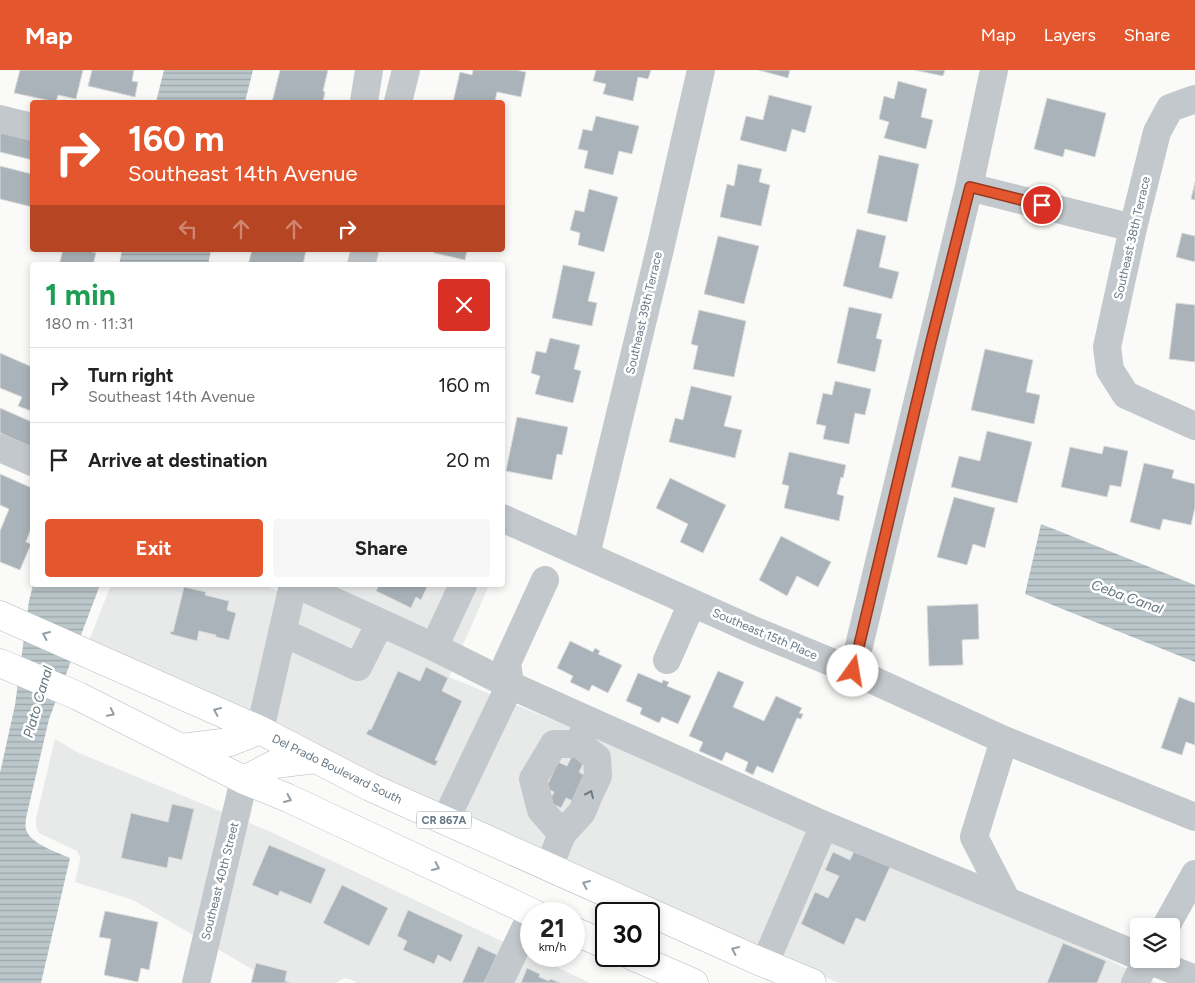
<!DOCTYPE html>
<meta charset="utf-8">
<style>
:root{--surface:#fff;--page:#f6f6f6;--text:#222;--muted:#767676;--line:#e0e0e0;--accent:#e4572e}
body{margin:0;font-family:Figtree,sans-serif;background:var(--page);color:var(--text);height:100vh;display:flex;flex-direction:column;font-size:19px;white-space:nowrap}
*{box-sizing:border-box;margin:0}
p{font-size:16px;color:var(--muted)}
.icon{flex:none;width:28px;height:28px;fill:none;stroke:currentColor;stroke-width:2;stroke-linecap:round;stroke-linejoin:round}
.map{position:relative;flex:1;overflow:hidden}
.sheet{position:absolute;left:30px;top:192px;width:475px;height:325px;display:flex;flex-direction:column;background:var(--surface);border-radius:5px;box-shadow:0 2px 8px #0003}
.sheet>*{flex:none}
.hud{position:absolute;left:30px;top:30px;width:475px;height:152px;border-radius:5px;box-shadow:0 2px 8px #0003;background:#e4572e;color:#fff;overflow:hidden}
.controls{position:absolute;left:1130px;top:848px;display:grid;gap:10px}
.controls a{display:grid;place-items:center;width:50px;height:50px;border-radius:5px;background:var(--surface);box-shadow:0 2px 8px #0003;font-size:25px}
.speed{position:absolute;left:520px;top:832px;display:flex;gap:10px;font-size:25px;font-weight:700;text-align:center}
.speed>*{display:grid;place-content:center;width:65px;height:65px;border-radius:50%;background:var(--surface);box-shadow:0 2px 8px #0003;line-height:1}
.speed small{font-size:12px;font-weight:400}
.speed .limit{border:2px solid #111;border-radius:8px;background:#fff;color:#111}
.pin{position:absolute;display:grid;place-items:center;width:42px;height:42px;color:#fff;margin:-21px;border:2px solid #fff;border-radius:50%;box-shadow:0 1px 5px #0007}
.me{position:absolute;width:55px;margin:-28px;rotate:13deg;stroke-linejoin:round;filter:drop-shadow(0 0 4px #0008)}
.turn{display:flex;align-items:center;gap:18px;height:105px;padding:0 15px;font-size:22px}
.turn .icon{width:65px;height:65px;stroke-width:2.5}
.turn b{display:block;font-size:35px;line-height:42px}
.lanes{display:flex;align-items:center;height:48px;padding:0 15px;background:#0003;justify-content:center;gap:25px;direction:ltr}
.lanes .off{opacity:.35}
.round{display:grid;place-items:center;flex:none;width:52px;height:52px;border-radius:5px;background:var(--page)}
.summary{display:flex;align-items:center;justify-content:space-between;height:85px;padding:0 15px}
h1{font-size:30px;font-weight:700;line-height:38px;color:#1e9e55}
.button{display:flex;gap:10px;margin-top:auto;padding:10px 15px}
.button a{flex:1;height:58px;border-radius:5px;background:var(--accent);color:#fff;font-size:20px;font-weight:700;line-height:58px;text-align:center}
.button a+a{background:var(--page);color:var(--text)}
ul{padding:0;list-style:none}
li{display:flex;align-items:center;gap:15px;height:75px;padding:0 15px;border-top:1px solid var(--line)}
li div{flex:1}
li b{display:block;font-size:19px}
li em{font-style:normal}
header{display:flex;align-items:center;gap:30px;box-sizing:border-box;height:70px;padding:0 25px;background:var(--accent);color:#fff}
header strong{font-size:24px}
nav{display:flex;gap:28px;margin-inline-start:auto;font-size:18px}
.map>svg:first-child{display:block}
</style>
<header>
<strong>Map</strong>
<nav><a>Map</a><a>Layers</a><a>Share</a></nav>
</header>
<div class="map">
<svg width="1195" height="913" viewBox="0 0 1195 913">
<defs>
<pattern id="water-rules" width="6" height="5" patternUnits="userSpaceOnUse" patternTransform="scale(1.25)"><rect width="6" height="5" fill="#bbc7cb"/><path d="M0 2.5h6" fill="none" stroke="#9ca6aa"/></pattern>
</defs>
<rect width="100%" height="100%" fill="#fafaf8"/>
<path fill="#e8e9e9" d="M111 515H265L292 528 295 515H489L449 607 813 758 900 791 1157 913H839L757 878 327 682 325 677 318 678 260 648 89 571Z
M55 669 79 683 271 762 531 885V886H534L590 913H357L350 909 344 908 336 913H276L133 830 75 812 80 790V787L77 781 43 765 39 763 36 757V749Z"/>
<path fill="url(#water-rules)" d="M164 0H253L245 32H156Z
M122 180H211L208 195H119Z
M1041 454 1195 515V592L1025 524Z
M33 515H100L49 649 26 748C26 751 25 756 26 760 31 774 57 782 70 788L41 913H0V703L15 635 29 531Z"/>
<path fill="#aab3b9" stroke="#dcdcda" d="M20 0H83L76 29 58 25 56 32 14 23Z
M92 0H134L132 11 138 12 135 27 88 16Z
M280 0H328L323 21 325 22 323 32H272Z
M473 0H516L526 2 521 27 497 22 495 32H453L460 2 472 5Z
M596 0H651L648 9 638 7 633 31 603 24 606 14 593 11Z
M758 0H790L788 8Z
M914 0H945L943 6Z
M898 11 927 19 921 47 933 50 926 79 884 68 889 52 879 49 884 26 894 29Z
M769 25 812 36 805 63 792 59 786 82 740 70 746 46 763 50Z
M1047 28 1106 43 1095 87 1065 79 1063 87 1034 79Z
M596 46 639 56 632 84 619 81 613 105 584 98 588 81 578 79 583 59 592 61Z
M2 57 32 64V90L0 82V64Z
M879 85 919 94 907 152 867 143Z
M738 94 762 99 759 112 770 115 761 156 720 147 727 114 734 116Z
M0 96 32 104V137L0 129Z
M1195 112V130L1191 129Z
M589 119 618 127 604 182 578 175 580 163 570 160 575 140 584 142Z
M857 159 886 166 879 197 899 202 892 229 843 216Z
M1182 163 1195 166V192L1176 187Z
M718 166 759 176 744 234 704 224Z
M63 180H85L96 183 93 195H59Z
M252 180H306L303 195H248Z
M434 180H467L465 190 434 183Z
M563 195 595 202 588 231 597 233 592 256 552 248Z
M1176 233 1195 235V292L1169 289Z
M849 237 882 244 876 268 882 270 875 302 837 293Z
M699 240 746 251 734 307 693 299 698 276 691 274Z
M550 268 580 275 574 299 581 301 573 333 535 324 540 306 531 303 536 281 546 283Z
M985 279 1033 290 1026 322 1040 325 1034 354 971 340Z
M0 283 32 297V338L31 341 18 336 22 327 0 318Z
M835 311 871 319 865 345 855 343 849 374 823 369 826 356 816 354 823 323 832 325Z
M691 316 732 326 724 356 742 360 735 388 669 372 675 348 683 350Z
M0 338 32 352V377L0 363Z
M517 347 568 357 562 385 557 384 552 410 506 401Z
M987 361 1032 372 1017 433 951 417 959 386 980 391Z
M1104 376 1128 381 1121 417 1110 415 1107 427 1061 417 1070 377 1102 384Z
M789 382 846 395 843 408 841 407 837 424 844 426 839 451 784 438 789 416 782 414Z
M1144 393 1174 400 1172 408 1195 414V437L1191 455 1163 449 1160 460 1130 452Z
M0 404 32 418V456L26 472 31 474 20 500 0 492V461L9 439 0 435Z
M670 408 726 435 703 483 680 472 688 454 656 438Z
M954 427 995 438 985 478 973 474 967 495 937 487Z
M781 466 831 492 818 517 797 506 787 526 759 510Z
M379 515H428L421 530 416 527 411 538 376 521Z
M184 517 206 522 205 525 229 531 227 540 236 543 229 570 216 567V565L199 561 197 571 170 564 171 561 173 562Z
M978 534 979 569 962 570 963 595 929 596 927 536Z
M570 571 593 582 595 578 600 581 598 584 622 595 608 623 592 615 589 621 570 612 573 606 557 598Z
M426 597 448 608 442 621 462 631 435 690 438 691 435 696 366 664 369 659 371 660 398 601 420 611Z
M718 601 744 612 733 637 764 651 776 626 802 638 799 643 803 644 801 649 797 648 773 703 757 696 753 705 745 701 748 692 726 682 722 691 699 681 703 672 689 666Z
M638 603 662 613 663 610 669 612 667 616 691 626 678 654 662 647 659 653 640 644 642 638 626 631Z
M1179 627 1195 633V675L1186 672 1182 685 1161 678Z
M572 686 584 692 579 702 587 707 575 732 566 728 561 738 549 732 554 722 546 718 558 692 567 696Z
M172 734 194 739 182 790 169 787 167 798 121 788 131 743 168 752Z
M269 775 326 799 311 834 280 821 278 826 252 815Z
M857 775 890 797 865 852 856 848 844 875 801 854 815 822 828 828 839 806 825 800 833 782 850 790Z
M342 815 388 838 369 876 323 853Z
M408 840 463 865 451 892 438 885 434 894 403 880 407 871 397 866Z
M105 841 158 852 149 900 141 898 138 912 104 905 111 869 99 867Z
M1063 873 1106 891 1097 913H1047Z
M478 876 497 885 484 913H462Z
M256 893 287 901 285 911 291 913H251Z
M527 898 540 904 539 907 549 911 550 909 561 913H521Z"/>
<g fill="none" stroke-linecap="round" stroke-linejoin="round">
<defs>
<path id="major" d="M0 545 260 660 370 717 752 888 812 913
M0 593 78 626 244 710 288 728 535 844
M181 678 230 672 260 660
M244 710 275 694 316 689
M574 861 606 875
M632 886 694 913"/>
</defs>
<use href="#major" stroke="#b5babe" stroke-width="29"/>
<path stroke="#c3c8cc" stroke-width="28" d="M1195 29 1170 38 1157 62 1133 158 1107 277 1110 300 1126 325 1195 356
M364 32 369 0
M398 32 406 0
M0 49 32 57
M969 117 1133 158
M361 195 365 180
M0 378 32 392
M502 448 753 560 853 601 1004 670 1195 747
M586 485 660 179 701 0
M298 515 434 577 463 515
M282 562 358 597 380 553
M434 577 510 615 588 650 582 666
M667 590 692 533
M853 601 969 117 994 0
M588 650 824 755 1007 831
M260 660 293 515
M1004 670 974 767 1007 831 1139 886
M445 751 510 615 507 593 545 510
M549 797 562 764 582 742 589 725 598 706 597 688 579 674H554L533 709 541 740 562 764
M1166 856 1195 804
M1146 889 1195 909
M765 893 824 755
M196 913 244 710
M499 913 531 846
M1135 913 1147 889"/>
<use href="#major" stroke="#fff" stroke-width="28"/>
</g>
<defs><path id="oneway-chevron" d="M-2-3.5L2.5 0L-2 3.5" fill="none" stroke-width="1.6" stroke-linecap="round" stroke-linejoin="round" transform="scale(1.25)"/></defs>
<g stroke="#939fa8">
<use href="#oneway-chevron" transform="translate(46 565) rotate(-156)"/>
<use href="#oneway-chevron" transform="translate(217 641) rotate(-156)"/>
<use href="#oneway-chevron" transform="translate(111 643) rotate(27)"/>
<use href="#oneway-chevron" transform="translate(288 729) rotate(24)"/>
<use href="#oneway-chevron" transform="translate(436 797) rotate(25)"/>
<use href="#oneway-chevron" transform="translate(586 814) rotate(-156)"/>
<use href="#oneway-chevron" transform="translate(735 880) rotate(-156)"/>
</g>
<use stroke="#6a7a87" href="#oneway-chevron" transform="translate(590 724) rotate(-66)"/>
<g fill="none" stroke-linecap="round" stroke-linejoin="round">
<defs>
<path id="route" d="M853 601 930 276 970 117 1042 135"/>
</defs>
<use href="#route" stroke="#94391e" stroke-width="12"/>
<use href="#route" stroke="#e4572e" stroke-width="9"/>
</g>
<g text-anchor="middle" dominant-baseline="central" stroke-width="5" stroke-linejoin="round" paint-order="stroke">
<rect fill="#fff" stroke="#939fa8" stroke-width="1" x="416.5" y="741.5" width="55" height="17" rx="4"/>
<g font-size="11" font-weight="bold" fill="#657683">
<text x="444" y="750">CR 867A</text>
</g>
<g font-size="12" fill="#657683" stroke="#fff">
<text transform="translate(1132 168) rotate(-77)">Southeast 38th Terrace</text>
<text transform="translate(644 243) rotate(-77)">Southeast 39th Terrace</text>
<text transform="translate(765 564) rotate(23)">Southeast 15th Place</text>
<text transform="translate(337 699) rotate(26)">Del Prado Boulevard South</text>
<text transform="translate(220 811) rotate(-76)">Southeast 40th Street</text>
</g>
<g font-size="14" font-style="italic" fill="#60757c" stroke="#fff">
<text transform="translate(1127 527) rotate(20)">Ceba Canal</text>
<text transform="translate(38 632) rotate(-74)">Plato Canal</text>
</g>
</g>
</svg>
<div class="controls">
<a><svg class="icon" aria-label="layers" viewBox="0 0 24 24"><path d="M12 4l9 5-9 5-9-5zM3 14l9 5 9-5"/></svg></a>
</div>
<div class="speed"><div>21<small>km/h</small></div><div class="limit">30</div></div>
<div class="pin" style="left:1042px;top:135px;background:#d93025"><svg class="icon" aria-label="arrive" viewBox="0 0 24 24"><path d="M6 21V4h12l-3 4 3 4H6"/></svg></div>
<svg class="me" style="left:853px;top:601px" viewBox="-20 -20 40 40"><circle r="19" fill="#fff"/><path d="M0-13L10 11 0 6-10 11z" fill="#e4572e"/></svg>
<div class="hud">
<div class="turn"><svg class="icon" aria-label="right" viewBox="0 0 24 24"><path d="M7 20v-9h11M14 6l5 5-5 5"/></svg><div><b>160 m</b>Southeast 14th Avenue</div></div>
<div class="lanes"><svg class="icon off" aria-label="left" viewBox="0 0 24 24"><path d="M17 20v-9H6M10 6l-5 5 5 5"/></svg><svg class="icon off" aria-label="ahead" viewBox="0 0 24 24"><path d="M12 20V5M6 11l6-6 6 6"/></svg><svg class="icon off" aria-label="ahead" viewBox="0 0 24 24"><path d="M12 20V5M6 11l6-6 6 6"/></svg><svg class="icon" aria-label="right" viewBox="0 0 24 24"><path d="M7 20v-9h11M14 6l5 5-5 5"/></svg></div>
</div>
<section class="sheet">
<div class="summary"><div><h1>1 min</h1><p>180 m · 11:31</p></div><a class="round" style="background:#d93025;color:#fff"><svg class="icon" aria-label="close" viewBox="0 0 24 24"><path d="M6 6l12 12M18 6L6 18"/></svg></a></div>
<ul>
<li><svg class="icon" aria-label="right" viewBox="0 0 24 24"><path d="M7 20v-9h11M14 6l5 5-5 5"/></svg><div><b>Turn right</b><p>Southeast 14th Avenue</p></div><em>160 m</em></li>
<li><svg class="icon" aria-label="arrive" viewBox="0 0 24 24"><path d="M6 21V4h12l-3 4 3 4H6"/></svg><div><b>Arrive at destination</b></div><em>20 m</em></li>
</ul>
<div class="button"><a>Exit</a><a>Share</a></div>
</section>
</div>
